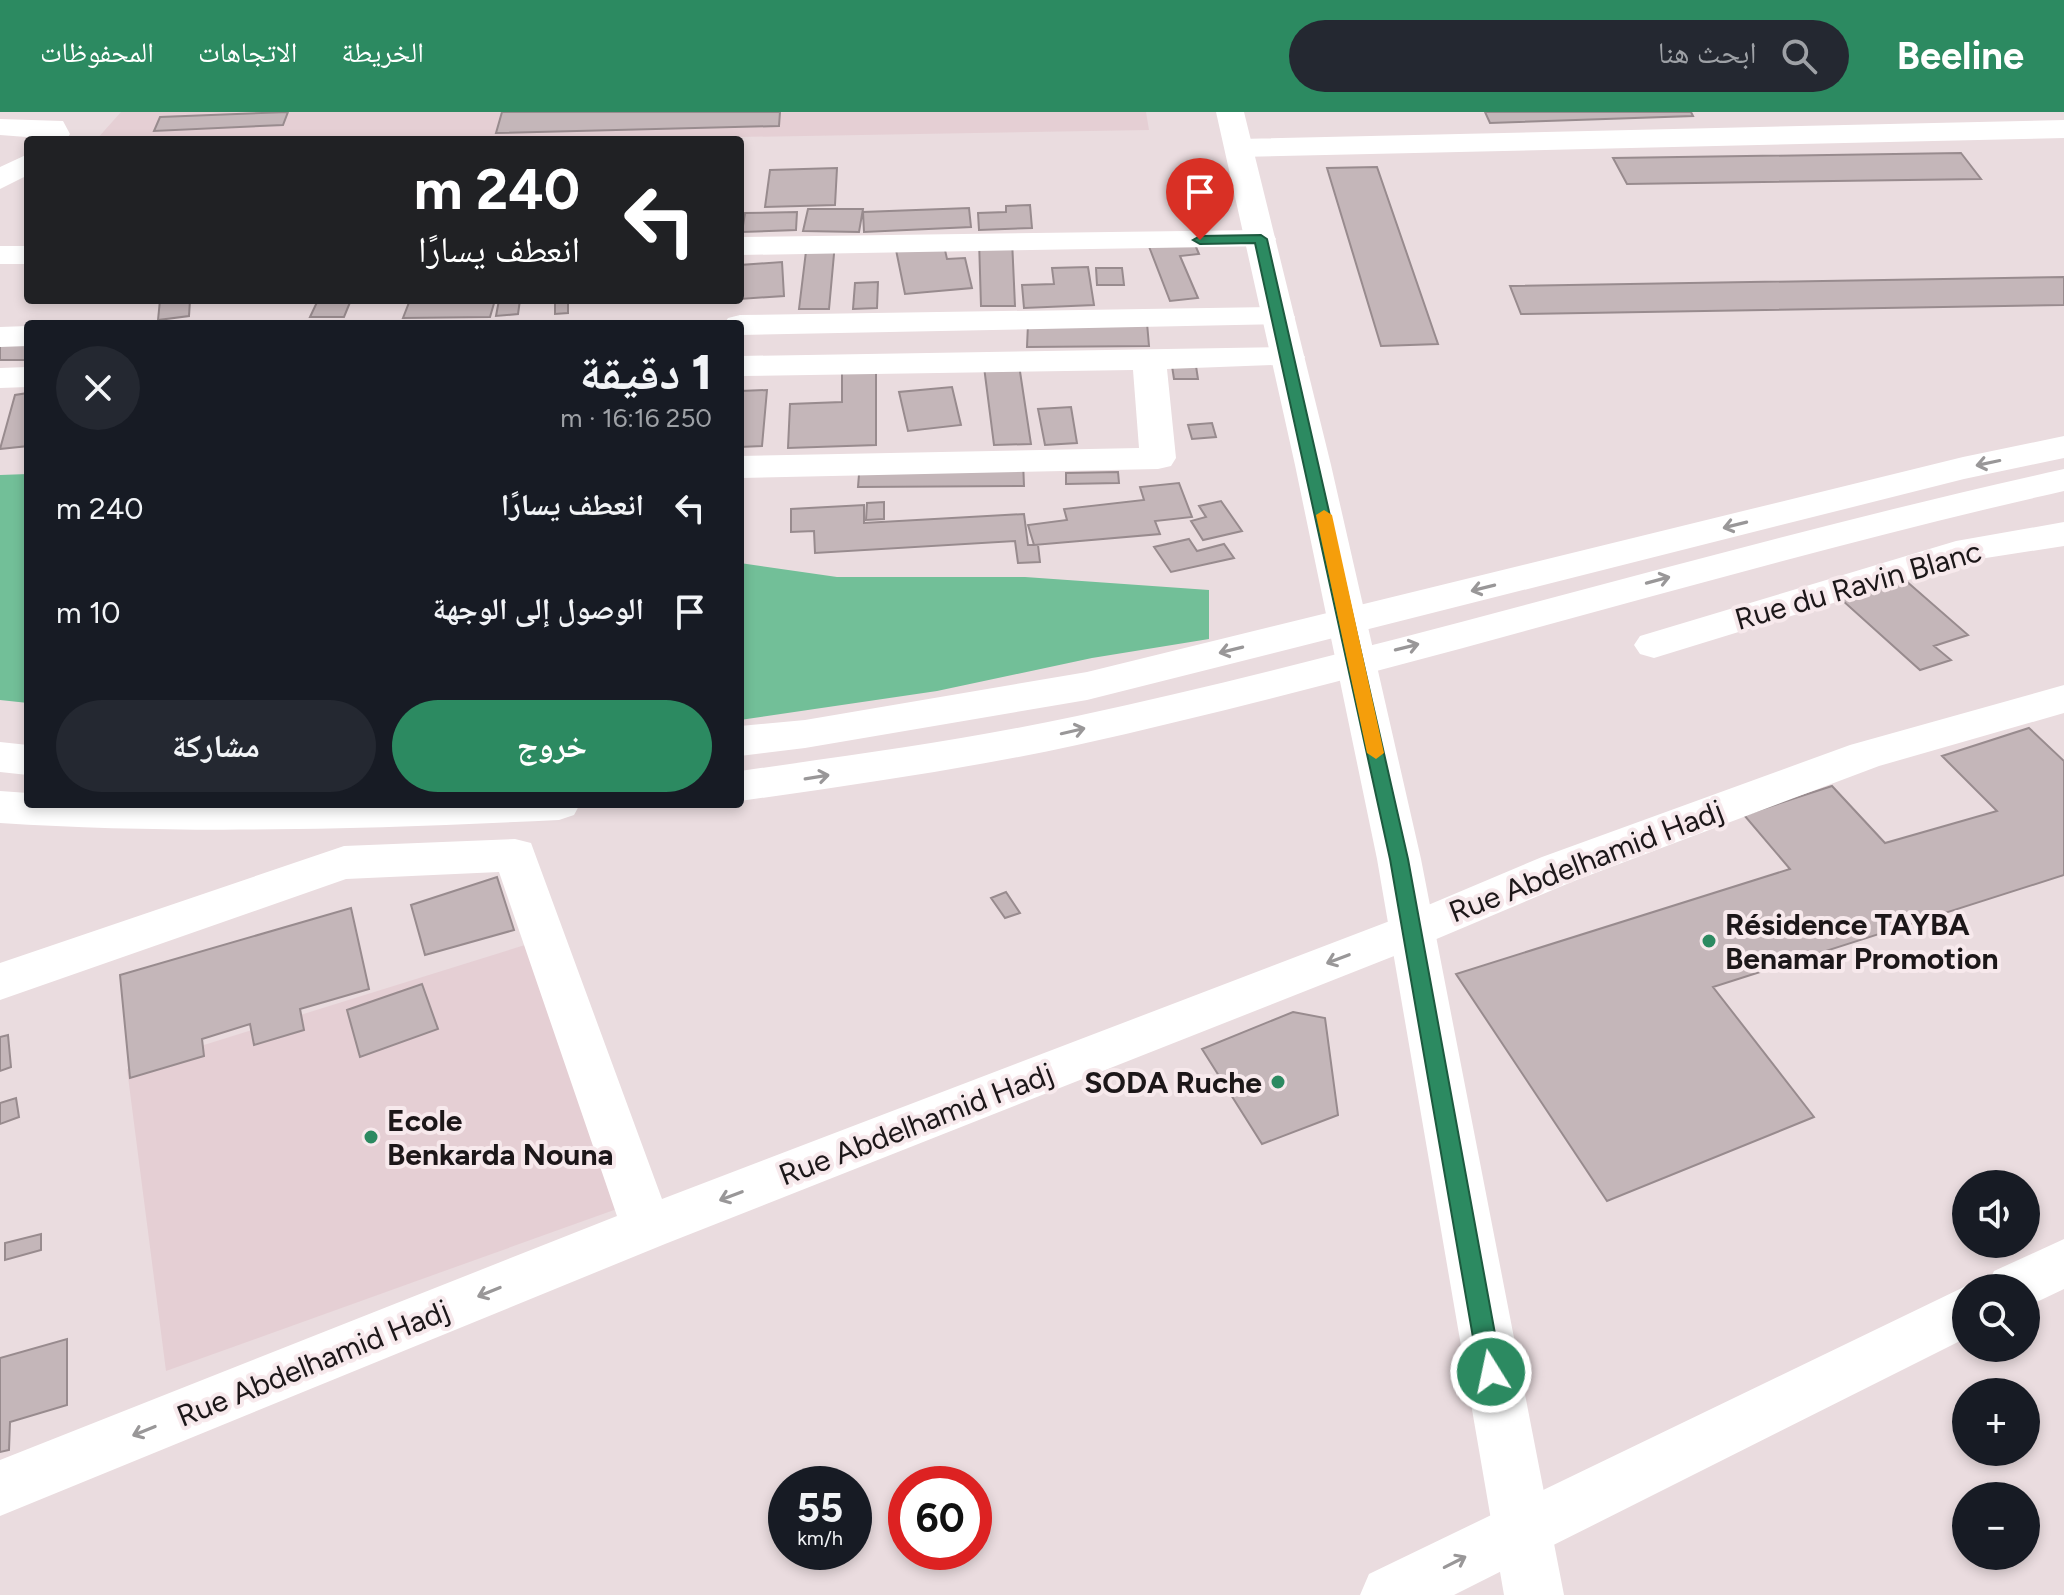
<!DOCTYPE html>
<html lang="ar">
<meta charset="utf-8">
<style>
:root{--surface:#171b24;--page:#242831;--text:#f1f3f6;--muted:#9ea1a6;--accent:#2c8a61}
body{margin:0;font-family:Figtree,"Noto Naskh Arabic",sans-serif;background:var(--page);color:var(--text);direction:rtl;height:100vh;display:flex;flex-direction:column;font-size:30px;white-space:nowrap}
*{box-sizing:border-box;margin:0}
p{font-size:26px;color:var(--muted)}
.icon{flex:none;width:44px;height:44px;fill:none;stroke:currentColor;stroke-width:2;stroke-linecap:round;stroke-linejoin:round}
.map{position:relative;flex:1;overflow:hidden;direction:ltr}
.sheet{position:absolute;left:24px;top:208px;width:720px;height:488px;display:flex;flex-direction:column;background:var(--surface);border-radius:8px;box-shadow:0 4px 12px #0003;direction:rtl}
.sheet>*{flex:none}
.hud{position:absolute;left:24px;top:24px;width:720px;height:168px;border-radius:8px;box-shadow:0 4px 12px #0003;direction:rtl;background:#202124;color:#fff;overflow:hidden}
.buttons{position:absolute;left:1952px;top:1058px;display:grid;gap:16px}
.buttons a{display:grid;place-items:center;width:88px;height:88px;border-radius:50%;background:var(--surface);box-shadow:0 4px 12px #0003;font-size:40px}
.speed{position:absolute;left:768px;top:1354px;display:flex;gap:16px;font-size:40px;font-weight:700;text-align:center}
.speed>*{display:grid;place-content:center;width:104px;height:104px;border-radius:50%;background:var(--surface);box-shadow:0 4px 12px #0003;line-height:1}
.speed small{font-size:20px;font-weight:400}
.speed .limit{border:12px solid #d22;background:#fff;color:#111}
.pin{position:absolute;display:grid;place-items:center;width:68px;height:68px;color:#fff;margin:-82px -34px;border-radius:50% 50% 50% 0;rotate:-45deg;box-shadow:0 0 8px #0007}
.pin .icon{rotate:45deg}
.me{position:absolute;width:88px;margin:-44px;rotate:350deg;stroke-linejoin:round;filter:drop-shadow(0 0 6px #0008)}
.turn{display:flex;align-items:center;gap:28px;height:168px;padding:0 32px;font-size:36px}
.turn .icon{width:104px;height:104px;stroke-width:2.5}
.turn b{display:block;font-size:56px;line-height:68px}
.round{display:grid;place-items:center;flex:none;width:84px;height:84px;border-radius:42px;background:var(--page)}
.summary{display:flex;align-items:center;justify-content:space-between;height:136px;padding:0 32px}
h1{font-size:48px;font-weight:800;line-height:60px}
.primary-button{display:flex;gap:16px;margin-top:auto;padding:16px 32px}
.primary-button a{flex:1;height:92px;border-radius:48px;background:var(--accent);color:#fff;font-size:32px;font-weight:800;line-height:92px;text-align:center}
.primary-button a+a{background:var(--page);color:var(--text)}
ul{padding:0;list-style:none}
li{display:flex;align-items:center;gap:24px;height:104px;padding:0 32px}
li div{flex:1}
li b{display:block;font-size:30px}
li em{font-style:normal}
header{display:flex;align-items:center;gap:48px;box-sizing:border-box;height:112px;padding:0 40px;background:var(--accent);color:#fff}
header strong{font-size:38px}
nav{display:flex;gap:44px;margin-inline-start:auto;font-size:28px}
.search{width:560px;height:72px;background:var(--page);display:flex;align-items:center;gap:20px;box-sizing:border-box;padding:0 28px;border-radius:44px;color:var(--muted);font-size:30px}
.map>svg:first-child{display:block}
</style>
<header>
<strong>Beeline</strong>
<div class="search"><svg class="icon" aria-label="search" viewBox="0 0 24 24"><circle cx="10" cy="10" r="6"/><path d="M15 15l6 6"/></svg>ابحث هنا</div>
<nav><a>الخريطة</a><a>الاتجاهات</a><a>المحفوظات</a></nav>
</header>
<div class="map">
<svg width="2064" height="1483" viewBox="0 0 2064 1483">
<rect width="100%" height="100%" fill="#eadcdf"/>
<path fill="#e5cfd4" d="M121 0H1146L1149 18 567 28H96Z
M541 828 628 1093 166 1259 127 957Z"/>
<path fill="#72bf98" d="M28 362V591L0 588V363Z
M740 451 837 465H1025L1209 478V527L1092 546 937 579 740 608Z"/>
<path fill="#c4b6b9" stroke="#988b8e" stroke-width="2" d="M288 0 283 13 154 19 160 5Z
M502 0H780L779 14 496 21Z
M1485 0H1691L1693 4 1490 11Z
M1961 41 1981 67 1627 72 1613 46Z
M1377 55 1438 232 1381 234 1327 56Z
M837 56 835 93 765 95 770 58Z
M1030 93 1032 116 979 118 978 101 1006 100V94Z
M969 96 971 115 864 120 863 100Z
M808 97H863L859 120 803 119Z
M797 100 796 118 742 120 745 101Z
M979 128H1012L1015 194H981Z
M1193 128 1199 142 1180 144 1198 186 1170 189 1148 132Z
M943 129 947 147 965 146 972 176 905 182 895 133Z
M807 131H835L829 197H799Z
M782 150 784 184 740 187V153Z
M1088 155 1094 193 1024 196 1022 173 1054 172 1052 156Z
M1096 156H1122L1124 173H1097Z
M2064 165V193L1521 202 1510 174Z
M878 170 877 196 853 197 855 171Z
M160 188H190L189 204 158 208Z
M318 188H351L344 205H310Z
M410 188H495L490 205 403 206Z
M499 188H520L518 202 496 204Z
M555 188H574H568V201L555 202Z
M1147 211 1149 234 1027 235 1028 212Z
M0 230H28V248H0Z
M1019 253 1031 332 994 333 984 255Z
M876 254V333L788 336 790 292 842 290V256Z
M1172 254H1196L1198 267H1174Z
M952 275 961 313 908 319 899 280Z
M767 278 762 334 740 335V279Z
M28 281V334L0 337 15 283Z
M1071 295 1077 331 1045 333 1038 297Z
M1212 311 1216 325 1192 327 1188 313Z
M1023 349 1024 374 858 375 860 350Z
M1118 360 1119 371 1066 372V361Z
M1179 371 1192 405 1155 409 1160 422 1034 433 1028 413 1067 408 1064 397 1144 388 1140 375Z
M1221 389 1242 419 1203 428 1191 409 1206 405 1199 394Z
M884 390V407L866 408 867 391Z
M864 393V411L1024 402 1028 433H1038L1040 450 1018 451 1015 429 815 441 814 419 791 420V397Z
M1189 427 1197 439 1224 432 1234 446 1171 460 1154 435Z
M1905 468 1968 523 1934 534 1951 548 1920 558 1842 488Z
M2029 616 2064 649V763L1713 875 1814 1005 1607 1089 1456 862 1790 757 1744 703 1832 674 1885 731 1997 699 1942 644Z
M497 765 514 818 425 843 411 793Z
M1006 780 1020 801 1005 806 991 786Z
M351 796 369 877 300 897 304 918 254 933 250 912 202 927 204 944 130 966 120 863Z
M422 872 438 917 360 945 347 898Z
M1293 900 1325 906 1338 1003 1262 1032 1202 937Z
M8 923 11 955 0 959V925Z
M16 986 19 1005 0 1012V991Z
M41 1122V1138L5 1148V1131Z
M67 1227V1293L10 1310 9 1338 0 1340V1246Z"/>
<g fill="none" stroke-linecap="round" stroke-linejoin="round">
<path fill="#fff" fill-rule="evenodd" d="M0 7 63 9 70 22 66 28 0 23Z
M2064 8V26L1240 45 1230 42 1226 36 1230 30 1240 27Z
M28 42V63L0 77V55Z
M1261 118 1272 120 1276 127 1272 134 740 143V125Z
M0 134H28V152H0Z
M1279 195 1290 198 1295 205 1290 212 740 223V212H724L728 206 740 203Z
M28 214V234L0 235V215Z
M1288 235 1300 238 1305 245 1300 252 1167 257 1176 346 1171 354 1158 357 740 366V344L1139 336 1133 258 740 264V244Z
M28 255V275L0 276V256Z
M2064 410V434L1973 448 1654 546 1640 542 1634 533 1640 524 1956 429Z
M2064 573V601L1879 654 1574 769 1427 831 665 1132 0 1404V1348L617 1104 499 760 346 767 0 888V851L344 734 515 727 531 731 662 1087 1395 807 1542 745 1850 633Z
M2064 1127V1177L2026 1195V1176H1986L1994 1159Z
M1966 1174 1970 1176H1966V1226L1454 1483H1360L1369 1462Z"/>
<path fill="#fff" fill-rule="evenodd" d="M1216 0H1244L1331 353 1421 747 1564 1483H1504L1377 747 1295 353Z"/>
<path fill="#fff" fill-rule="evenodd" d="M2064 324V346L1964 367 1087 588 805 636 740 644V614L805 608 1087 560 1963 345Z
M2064 357V379C1733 454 1409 559 1077 633 966 657 853 673 740 689V659C853 643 965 628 1077 604 1409 532 1733 430 2064 357Z
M0 630 28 633V663L0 660Z
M0 679 28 681V692H580L574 703 559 708C372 717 187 723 0 711Z"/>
</g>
<defs><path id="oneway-shaft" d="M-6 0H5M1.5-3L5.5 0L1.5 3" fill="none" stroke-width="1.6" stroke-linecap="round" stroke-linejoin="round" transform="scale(2)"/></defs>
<g stroke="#999798">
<use href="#oneway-shaft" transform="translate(1988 351) rotate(168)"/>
<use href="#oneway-shaft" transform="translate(1735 413) rotate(166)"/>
<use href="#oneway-shaft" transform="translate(1658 468) rotate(-15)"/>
<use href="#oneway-shaft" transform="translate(1483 476) rotate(166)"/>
<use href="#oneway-shaft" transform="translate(1407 535) rotate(-14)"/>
<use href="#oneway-shaft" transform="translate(1231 538) rotate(166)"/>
<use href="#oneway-shaft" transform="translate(1073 619) rotate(-13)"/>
<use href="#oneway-shaft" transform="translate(817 665) rotate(-9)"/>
<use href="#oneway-shaft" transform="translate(1338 847) rotate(159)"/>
<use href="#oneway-shaft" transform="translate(731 1084) rotate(159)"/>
<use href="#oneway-shaft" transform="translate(489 1180) rotate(158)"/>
<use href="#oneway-shaft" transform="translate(144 1319) rotate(158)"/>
<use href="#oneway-shaft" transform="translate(1455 1450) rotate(-27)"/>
</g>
<path fill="#2c8a61" stroke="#1d5a3f" stroke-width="2" d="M1261 123 1267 127 1408 747 1502 1260 1499 1268 1491 1271 1483 1268 1479 1260 1390 747 1255 131 1200 132 1193 128 1200 124Z"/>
<path fill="#f59e0b" d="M1324 398 1332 403 1384 641 1376 647 1367 641 1316 403Z"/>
<g fill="#2c8a61" stroke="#f7e9ec" stroke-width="3">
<circle cx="1709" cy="829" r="8"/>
<circle cx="1278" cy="970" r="8"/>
<circle cx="371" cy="1025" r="8"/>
</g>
<g text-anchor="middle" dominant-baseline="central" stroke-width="8" stroke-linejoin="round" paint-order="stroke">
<g font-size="30" fill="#1c1719" stroke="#f7e9ec">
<text transform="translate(1858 473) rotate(-16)">Rue du Ravin Blanc</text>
<text transform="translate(1586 749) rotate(-21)">Rue Abdelhamid Hadj</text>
<text transform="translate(916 1012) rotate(-21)">Rue Abdelhamid Hadj</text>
<text transform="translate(313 1251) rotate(-22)">Rue Abdelhamid Hadj</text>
</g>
<g font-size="30" font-weight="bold" fill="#1c1719" stroke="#f7e9ec" text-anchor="start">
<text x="1725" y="812">Résidence TAYBA<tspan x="1725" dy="34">Benamar Promotion</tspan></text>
<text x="1262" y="970" text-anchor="end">SODA Ruche</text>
<text x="387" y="1008">Ecole<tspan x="387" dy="34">Benkarda Nouna</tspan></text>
</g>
</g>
</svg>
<div class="buttons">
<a><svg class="icon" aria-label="sound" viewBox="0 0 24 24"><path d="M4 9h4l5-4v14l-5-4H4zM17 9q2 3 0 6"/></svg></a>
<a><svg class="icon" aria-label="search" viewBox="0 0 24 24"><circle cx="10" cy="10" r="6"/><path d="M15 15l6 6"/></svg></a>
<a>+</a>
<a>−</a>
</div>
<div class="speed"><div>55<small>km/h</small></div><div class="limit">60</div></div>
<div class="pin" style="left:1200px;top:128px;background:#d93025"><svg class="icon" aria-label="arrive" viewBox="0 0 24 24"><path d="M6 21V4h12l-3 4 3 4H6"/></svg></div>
<svg class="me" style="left:1491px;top:1260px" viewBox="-20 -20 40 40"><circle r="17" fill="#2c8a61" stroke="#fff" stroke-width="3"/><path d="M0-11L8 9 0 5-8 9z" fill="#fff"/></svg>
<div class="hud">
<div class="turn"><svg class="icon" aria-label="left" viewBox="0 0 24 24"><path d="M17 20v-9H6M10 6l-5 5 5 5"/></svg><div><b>240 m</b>انعطف يسارًا</div></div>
</div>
<section class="sheet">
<div class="summary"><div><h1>1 دقيقة</h1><p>250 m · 16:16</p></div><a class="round"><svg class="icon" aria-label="close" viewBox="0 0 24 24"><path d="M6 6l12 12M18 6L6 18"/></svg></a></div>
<ul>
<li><svg class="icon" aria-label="left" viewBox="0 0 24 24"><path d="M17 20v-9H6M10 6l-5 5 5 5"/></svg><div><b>انعطف يسارًا</b></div><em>240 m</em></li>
<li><svg class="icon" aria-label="arrive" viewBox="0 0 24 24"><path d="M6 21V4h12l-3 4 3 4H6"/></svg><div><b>الوصول إلى الوجهة</b></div><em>10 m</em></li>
</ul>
<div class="primary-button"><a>خروج</a><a>مشاركة</a></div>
</section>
</div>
